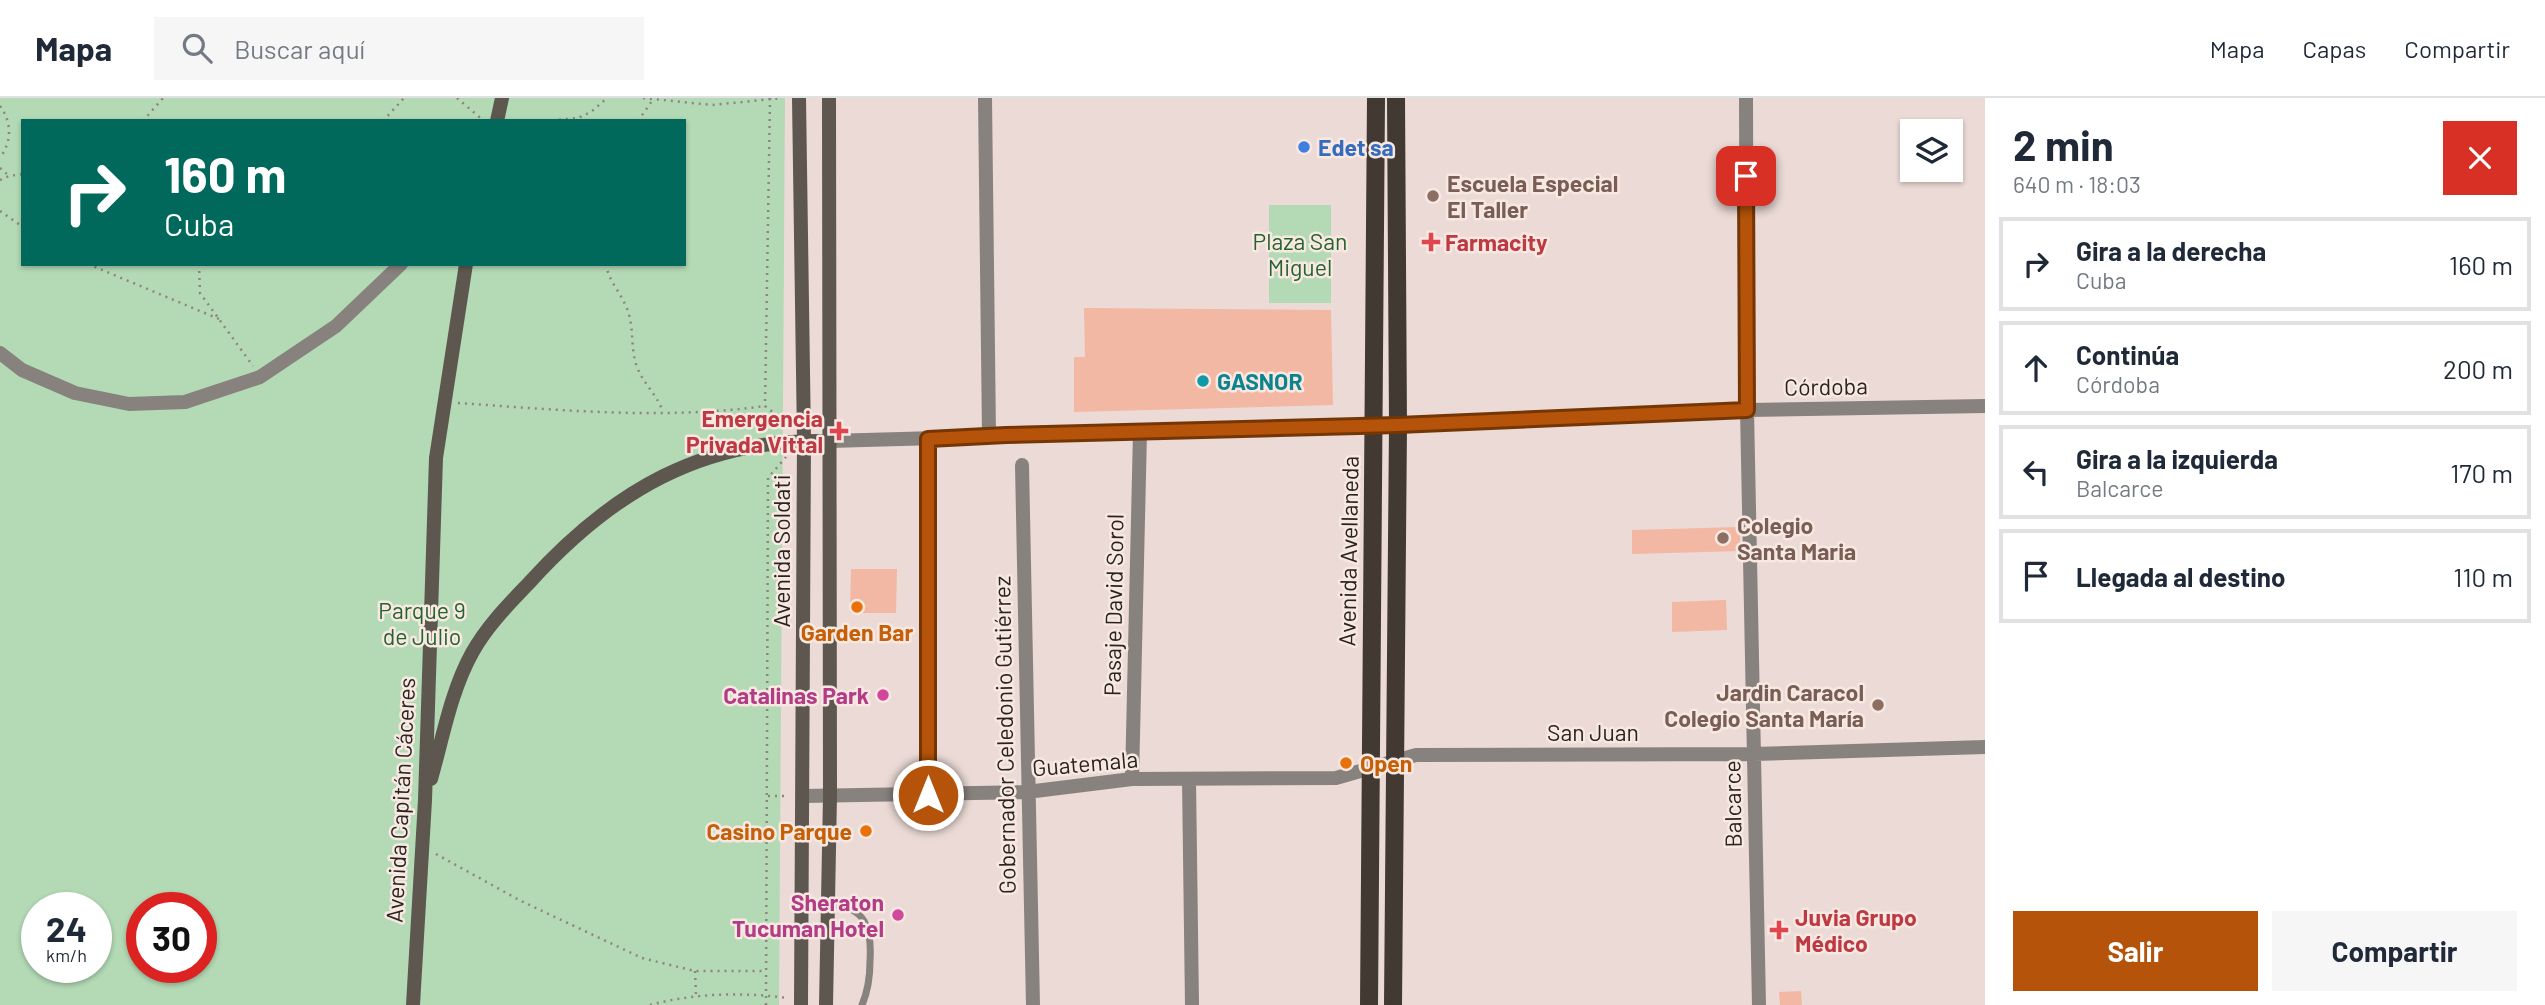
<!DOCTYPE html>
<html lang="es">
<meta charset="utf-8">
<style>
:root{--surface:#fff;--page:#f6f6f7;--text:#1f2937;--muted:#747a83;--line:#e0e1e3;--accent:#b45309}
body{margin:0;font-family:Barlow,sans-serif;background:var(--page);color:var(--text);height:100vh;display:flex;flex-direction:column;font-size:26px;white-space:nowrap}
*{box-sizing:border-box;margin:0}
p{font-size:23px;color:var(--muted)}
.icon{flex:none;width:38px;height:38px;fill:none;stroke:currentColor;stroke-width:2;stroke-linecap:round;stroke-linejoin:round}
.map{position:relative;flex:1;overflow:hidden}
.panel{display:flex;flex-direction:column;background:var(--surface);width:560px}
.panel>*{flex:none}
.top-card{position:absolute;left:21px;top:21px;width:665px;height:147px;border-radius:0px;box-shadow:0 2px 5px #0004;background:#00695c;color:#fff;overflow:hidden}
.tools{position:absolute;left:1900px;top:21px;display:grid;gap:14px}
.tools a{display:grid;place-items:center;width:63px;height:63px;border-radius:0px;background:var(--surface);box-shadow:0 2px 5px #0004;font-size:35px}
.speed{position:absolute;left:21px;top:794px;display:flex;gap:14px;font-size:35px;font-weight:700;text-align:center}
.speed>*{display:grid;place-content:center;width:91px;height:91px;border-radius:50%;background:var(--surface);box-shadow:0 2px 5px #0004;line-height:1}
.speed small{font-size:18px;font-weight:400}
.speed .limit{border:10px solid #d22;background:#fff;color:#111}
.pin{position:absolute;display:grid;place-items:center;width:60px;height:60px;color:#fff;margin:-30px;border-radius:14px;box-shadow:0 4px 10px #0006}
.me{position:absolute;width:77px;margin:-38px;rotate:0deg;stroke-linejoin:round;filter:drop-shadow(0 0 5px #0008)}
.turn{display:flex;align-items:center;gap:24px;height:147px;padding:0 28px;font-size:32px}
.turn .icon{width:91px;height:91px;stroke-width:2.5}
.turn b{display:block;font-size:49px;line-height:60px}
.round{display:grid;place-items:center;flex:none;width:74px;height:74px;border-radius:0px;background:var(--page)}
.head{display:flex;align-items:center;justify-content:space-between;height:119px;padding:0 28px}
h1{font-size:42px;font-weight:700;line-height:52px}
.action{display:flex;gap:14px;margin-top:auto;padding:14px 28px}
.action a{flex:1;height:80px;border-radius:0px;background:var(--accent);color:#fff;font-size:28px;font-weight:700;line-height:80px;text-align:center}
.action a+a{background:var(--page);color:var(--text)}
ul{padding:0;list-style:none}
li{display:flex;align-items:center;gap:21px;height:94px;margin:0 14px 10px;padding:0 14px;border:4px solid var(--line);border-radius:0px}
li div{flex:1}
li b{display:block;font-size:26px}
li em{font-style:normal}
header{display:flex;align-items:center;gap:42px;box-sizing:border-box;height:98px;padding:0 35px;background:var(--surface);border-bottom:2px solid var(--line)}
header strong{font-size:33px}
nav{display:flex;gap:38px;margin-inline-start:auto;font-size:24px}
.search{width:490px;height:63px;background:var(--page);display:flex;align-items:center;gap:18px;box-sizing:border-box;padding:0 24px;border-radius:0px;color:var(--muted);font-size:26px}
main{display:flex;flex:1;min-height:0}
.map>svg:first-child{display:block}
</style>
<header>
<strong>Mapa</strong>
<div class="search"><svg class="icon" aria-label="search" viewBox="0 0 24 24"><circle cx="10" cy="10" r="6"/><path d="M15 15l6 6"/></svg>Buscar aquí</div>
<nav><a>Mapa</a><a>Capas</a><a>Compartir</a></nav>
</header>
<main>
<div class="map">
<svg width="1985" height="907" viewBox="0 0 1985 907">
<rect width="100%" height="100%" fill="#ebdad5"/>
<path fill="#b3d9b5" fill-rule="evenodd" d="M0 0H785L779 907H0ZM23 23H684V166H23ZM37 810H96V870H37ZM142 810H201V870H142Z
M1269 107H1331V205H1269Z"/>
<path fill="#f3b8a3" d="M1084 210 1331 212 1333 307 1074 314V259H1085Z
M1740 429V453L1632 456V432Z
M851 471H897L896 515H850Z
M1726 502 1727 532 1672 534V504Z
M1801 893 1802 907H1780L1779 894Z"/>
<g fill="none" stroke-linecap="round" stroke-linejoin="round">
<path stroke="#908480" stroke-width="2.5" stroke-dasharray="2 5" stroke-linecap="butt" d="M457 0 484 23
M643 0 712 7 782 0
M770 0 765 308 788 326V328
M0 8C12 24 12 43 0 60
M143 23 163 0
M383 23 404 0
M545 23 578 20 591 14 607 0
M638 23 652 3
M0 70 8 77
M0 82 9 78 23 76
M0 113 23 129
M88 166 219 221
M199 166 200 195 253 268
M606 166C608 181 619 193 625 206 635 226 630 247 636 266 642 285 657 296 663 314
M458 305C560 312 664 322 765 308
M768 698H789
M436 756 521 803 642 860 695 873H766
M695 873 696 898
M650 907C694 895 742 894 787 900
M766 907 768 380 786 359"/>
<path stroke="#87827e" stroke-width="7" d="M828 807C866 807 872 831 870 863 870 879 868 893 862 907"/>
<path stroke="#87827e" stroke-width="14" d="M985 0 989 337
M1746 0 1747 312 1759 907
M0 255 22 272 75 295 129 306 185 304 260 279 336 228 401 166
M928 341V697
M829 343 1398 327 1747 312 1985 308
M1022 367 1033 907
M1132 681 1140 334
M1189 681 1192 907
M803 698 1027 694 1132 681 1336 680 1416 657 1754 656 1985 649"/>
<path stroke="#5d5750" stroke-width="14" d="M799 0 804 342 801 907
M497 23 502 0
M431 681C443 639 451 593 472 555 487 528 508 507 529 485 612 393 703 340 829 343
M413 907 425 702 436 360 466 166
M826 907 830 698 829 0"/>
<path stroke="#413932" stroke-width="18" d="M1369 907 1376 0
M1393 907 1398 327 1396 0"/>
</g>
<g fill="none" stroke-linecap="round" stroke-linejoin="round">
<defs>
<path id="route" d="M928 697V341L1006 337 1398 327 1747 312 1746 78"/>
</defs>
<use href="#route" stroke="#753606" stroke-width="18"/>
<use href="#route" stroke="#b45309" stroke-width="12"/>
</g>
<circle fill="#3f7fe0" stroke="#f8e8e2" stroke-width="2.5" cx="1304" cy="49" r="7"/>
<g fill="#8d6e63" stroke="#f8e8e2" stroke-width="2.5">
<circle cx="1433" cy="98" r="7"/>
<circle cx="1723" cy="440" r="7"/>
<circle cx="1878" cy="607" r="7"/>
</g>
<g fill="#e0444e" stroke="#f8e8e2" stroke-width="2.5">
<path d="M1427.5 133.5h7v7h7v7h-7v7h-7v-7h-7v-7h7z"/>
<path d="M835.5 322.5h7v7h7v7h-7v7h-7v-7h-7v-7h7z"/>
<path d="M1775.5 821.5h7v7h7v7h-7v7h-7v-7h-7v-7h7z"/>
</g>
<circle fill="#0f9aa8" stroke="#f8e8e2" stroke-width="2.5" cx="1203" cy="283" r="7"/>
<g fill="#e8710a" stroke="#f8e8e2" stroke-width="2.5">
<circle cx="857" cy="509" r="7"/>
<circle cx="1346" cy="665" r="7"/>
<circle cx="866" cy="733" r="7"/>
</g>
<g fill="#d1479c" stroke="#f8e8e2" stroke-width="2.5">
<circle cx="883" cy="597" r="7"/>
<circle cx="898" cy="817" r="7"/>
</g>
<g text-anchor="middle" dominant-baseline="central" stroke-width="5" stroke-linejoin="round" paint-order="stroke">
<g font-size="23" font-weight="bold" fill="#366cbe" stroke="#f8e8e2" text-anchor="start">
<text x="1318" y="49">Edet sa</text>
</g>
<g font-size="23" font-weight="bold" fill="#785e54" stroke="#f8e8e2" text-anchor="start">
<text x="1447" y="85">Escuela Especial<tspan x="1447" dy="26">El Taller</tspan></text>
<text x="1737" y="427">Colegio<tspan x="1737" dy="26">Santa Maria</tspan></text>
<text x="1864" y="594" text-anchor="end">Jardin Caracol<tspan x="1864" dy="26">Colegio Santa María</tspan></text>
</g>
<g font-size="23" fill="#25632e" stroke="#f8e8e2">
<text x="1300" y="143">Plaza San<tspan x="1300" dy="26">Miguel</tspan></text>
<text x="422" y="512">Parque 9<tspan x="422" dy="26">de Julio</tspan></text>
</g>
<g font-size="23" font-weight="bold" fill="#be3a42" stroke="#f8e8e2" text-anchor="start">
<text x="1445" y="144">Farmacity</text>
<text x="823" y="320" text-anchor="end">Emergencia<tspan x="823" dy="26">Privada Vittal</tspan></text>
<text x="1795" y="819">Juvia Grupo<tspan x="1795" dy="26">Médico</tspan></text>
</g>
<g font-size="23" font-weight="bold" fill="#0d838f" stroke="#f8e8e2" text-anchor="start">
<text x="1217" y="283">GASNOR</text>
</g>
<g font-size="23" fill="#2a2421" stroke="#f8e8e2">
<text transform="translate(1826 288) rotate(-1)">Córdoba</text>
<text transform="translate(781 453) rotate(-90)">Avenida Soldati</text>
<text transform="translate(1348 453) rotate(-89)">Avenida Avellaneda</text>
<text transform="translate(1113 507) rotate(-89)">Pasaje David Sorol</text>
<text x="1593" y="634">San Juan</text>
<text transform="translate(1004 637) rotate(-91)">Gobernador Celedonio Gutiérrez</text>
<text transform="translate(1085 665) rotate(-5)">Guatemala</text>
<text transform="translate(400 702) rotate(-87)">Avenida Capitán Cáceres</text>
<text transform="translate(1732 706) rotate(-91)">Balcarce</text>
</g>
<g font-size="23" font-weight="bold" fill="#c56008" stroke="#f8e8e2">
<text x="857" y="534">Garden Bar</text>
<text x="1360" y="665" text-anchor="start">Open</text>
<text x="852" y="733" text-anchor="end">Casino Parque</text>
</g>
<g font-size="23" font-weight="bold" fill="#b23c85" stroke="#f8e8e2" text-anchor="end">
<text x="869" y="597">Catalinas Park</text>
<text x="884" y="804">Sheraton<tspan x="884" dy="26">Tucuman Hotel</tspan></text>
</g>
</g>
</svg>
<div class="tools">
<a><svg class="icon" aria-label="layers" viewBox="0 0 24 24"><path d="M12 4l9 5-9 5-9-5zM3 14l9 5 9-5"/></svg></a>
</div>
<div class="speed"><div>24<small>km/h</small></div><div class="limit">30</div></div>
<div class="pin" style="left:1746px;top:78px;background:#d93025"><svg class="icon" aria-label="arrive" viewBox="0 0 24 24"><path d="M6 21V4h12l-3 4 3 4H6"/></svg></div>
<svg class="me" style="left:928px;top:697px" viewBox="-20 -20 40 40"><circle r="17" fill="#b45309" stroke="#fff" stroke-width="3"/><path d="M0-11L8 9 0 5-8 9z" fill="#fff"/></svg>
<div class="top-card">
<div class="turn"><svg class="icon" aria-label="right" viewBox="0 0 24 24"><path d="M7 20v-9h11M14 6l5 5-5 5"/></svg><div><b>160 m</b>Cuba</div></div>
</div>
</div>
<section class="panel">
<div class="head"><div><h1>2 min</h1><p>640 m · 18:03</p></div><a class="round" style="background:#d93025;color:#fff"><svg class="icon" aria-label="close" viewBox="0 0 24 24"><path d="M6 6l12 12M18 6L6 18"/></svg></a></div>
<ul>
<li><svg class="icon" aria-label="right" viewBox="0 0 24 24"><path d="M7 20v-9h11M14 6l5 5-5 5"/></svg><div><b>Gira a la derecha</b><p>Cuba</p></div><em>160 m</em></li>
<li><svg class="icon" aria-label="ahead" viewBox="0 0 24 24"><path d="M12 20V5M6 11l6-6 6 6"/></svg><div><b>Continúa</b><p>Córdoba</p></div><em>200 m</em></li>
<li><svg class="icon" aria-label="left" viewBox="0 0 24 24"><path d="M17 20v-9H6M10 6l-5 5 5 5"/></svg><div><b>Gira a la izquierda</b><p>Balcarce</p></div><em>170 m</em></li>
<li><svg class="icon" aria-label="arrive" viewBox="0 0 24 24"><path d="M6 21V4h12l-3 4 3 4H6"/></svg><div><b>Llegada al destino</b></div><em>110 m</em></li>
</ul>
<div class="action"><a>Salir</a><a>Compartir</a></div>
</section>
</main>
